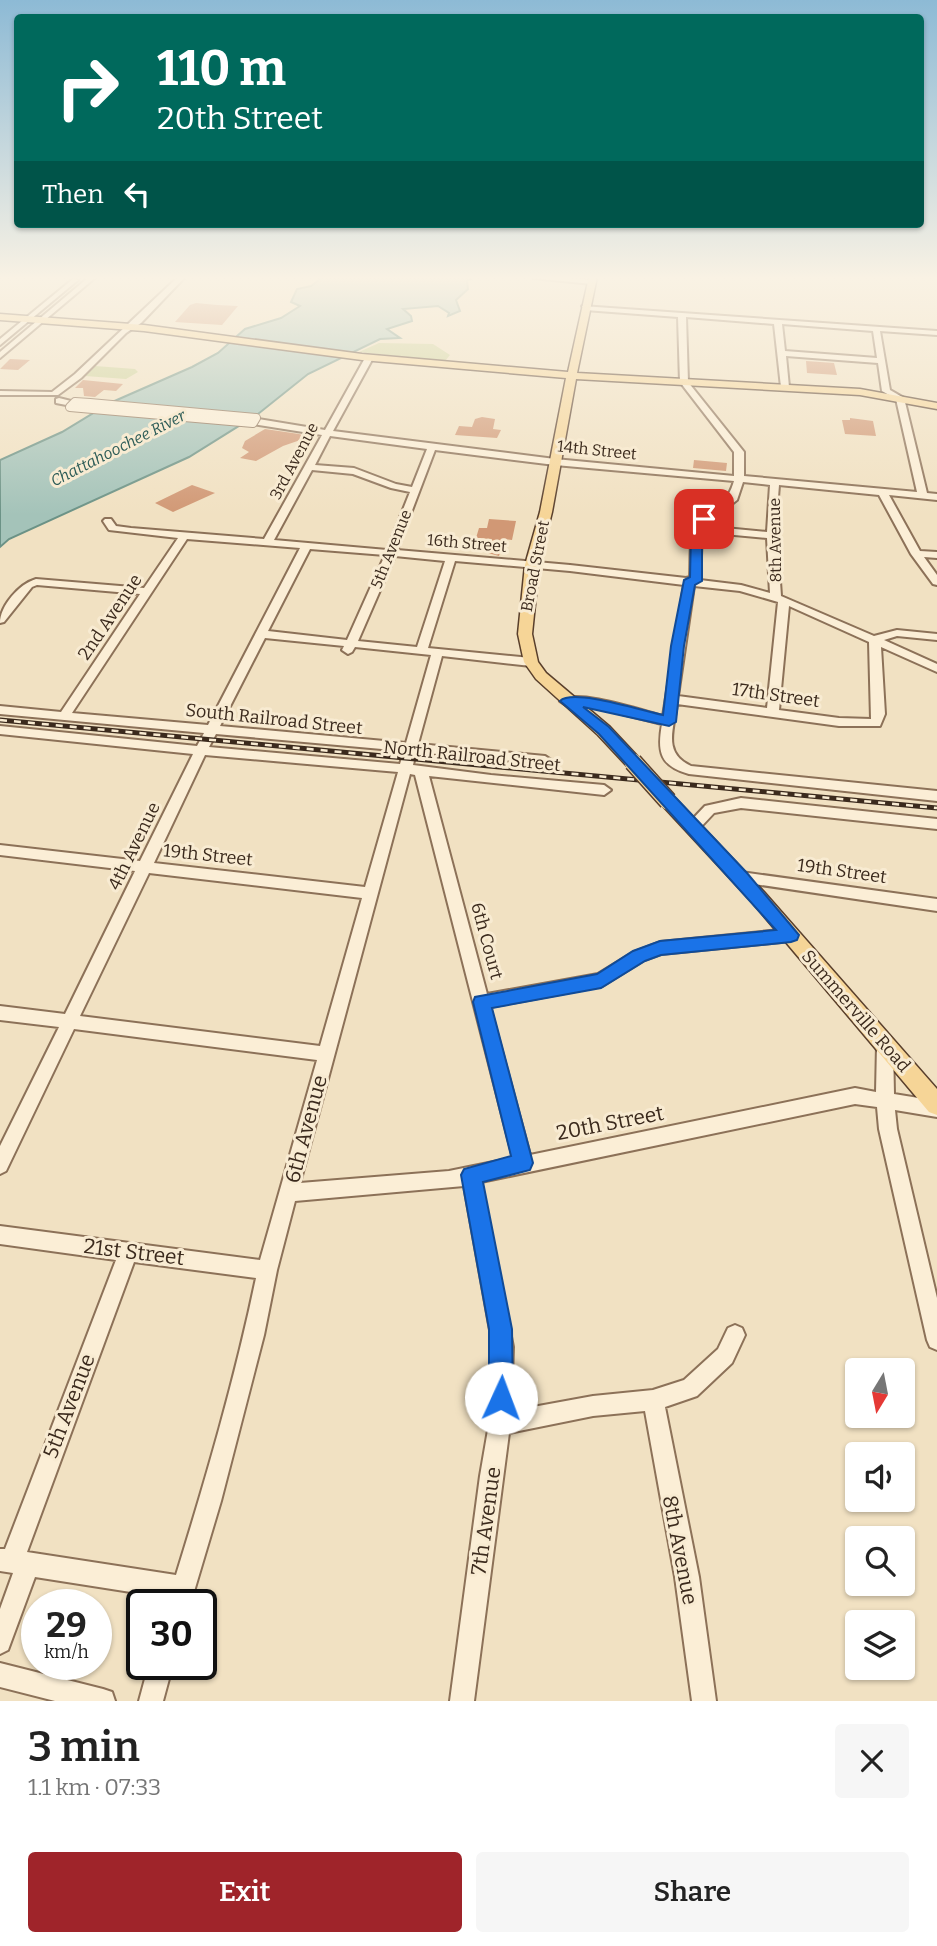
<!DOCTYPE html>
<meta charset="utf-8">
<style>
:root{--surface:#fff;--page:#f6f6f6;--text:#222;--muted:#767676;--accent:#9f242a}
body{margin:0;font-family:Bitter,serif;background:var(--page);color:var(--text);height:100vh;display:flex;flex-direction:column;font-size:26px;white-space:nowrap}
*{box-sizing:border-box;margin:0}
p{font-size:23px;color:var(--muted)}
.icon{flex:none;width:38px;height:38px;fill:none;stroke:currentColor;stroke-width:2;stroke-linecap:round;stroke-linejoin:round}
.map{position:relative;height:1701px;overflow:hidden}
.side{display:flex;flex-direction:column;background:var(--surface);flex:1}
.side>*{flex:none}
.top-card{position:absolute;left:14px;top:14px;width:910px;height:214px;border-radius:7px;box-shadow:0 2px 5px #0004;background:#00695c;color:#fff;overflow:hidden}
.needle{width:46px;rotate:190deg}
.tools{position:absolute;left:845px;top:1358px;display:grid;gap:14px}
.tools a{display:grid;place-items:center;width:70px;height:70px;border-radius:7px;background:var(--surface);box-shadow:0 2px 5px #0004;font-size:35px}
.speed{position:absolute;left:21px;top:1589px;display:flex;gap:14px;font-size:35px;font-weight:700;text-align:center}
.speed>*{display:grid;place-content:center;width:91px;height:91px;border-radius:50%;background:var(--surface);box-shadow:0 2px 5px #0004;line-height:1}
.speed small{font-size:18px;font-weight:400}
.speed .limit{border:4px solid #111;border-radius:10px;background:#fff;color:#111}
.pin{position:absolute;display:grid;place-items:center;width:60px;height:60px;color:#fff;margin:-30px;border-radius:14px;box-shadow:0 4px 10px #0006}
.me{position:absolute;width:77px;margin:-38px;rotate:2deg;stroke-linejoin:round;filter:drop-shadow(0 0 5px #0008)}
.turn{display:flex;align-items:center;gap:24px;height:147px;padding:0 28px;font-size:32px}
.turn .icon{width:91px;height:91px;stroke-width:2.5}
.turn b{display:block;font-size:49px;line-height:60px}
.then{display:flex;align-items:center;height:66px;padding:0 28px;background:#0003;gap:14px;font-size:26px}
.round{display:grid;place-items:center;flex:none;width:74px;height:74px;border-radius:7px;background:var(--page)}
.headline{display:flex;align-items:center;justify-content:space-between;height:119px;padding:0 28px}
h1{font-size:42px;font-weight:600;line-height:52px}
.action{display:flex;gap:14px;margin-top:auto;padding:14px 28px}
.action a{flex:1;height:80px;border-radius:7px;background:var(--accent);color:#fff;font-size:28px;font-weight:600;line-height:80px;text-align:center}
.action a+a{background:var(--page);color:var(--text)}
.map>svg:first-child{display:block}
</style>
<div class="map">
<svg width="937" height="1701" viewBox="0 0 937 1701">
<rect width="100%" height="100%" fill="#f1e1c2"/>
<path fill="#cbd095" d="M379 343 433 344 450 355 445 361 359 352Z
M95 366 135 369 138 372 126 379 85 376Z"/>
<path fill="#a4c3b9" stroke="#6b9286" stroke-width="2" d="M323 277H474L467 281 468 289 456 300 460 311 448 316 449 313 438 306 403 309 411 316 412 321 387 329 400 338 380 339 308 374 258 414 189 457 9 539 0 547V460L62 432 110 403 192 367 218 353 245 329 281 318 300 306 291 302 297 289 311 286Z"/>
<path fill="#d19875" d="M196 303 217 305 238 306 222 325 175 322 190 305Z
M9 360 10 359 30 360 18 370 0 369Z
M806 361 834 363 837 375 807 373Z
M83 380 123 384 116 391 104 390 95 397 84 396 83 388H75Z
M482 417 495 419 493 429 501 430 497 438 455 435 459 426 472 427 475 419Z
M850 418 873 421 876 436 845 434 842 420H850Z
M265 429 299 434 309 437 283 446 256 461 240 458 249 452 242 448 245 441Z
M694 460 727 463 726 471 693 468Z
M192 485 215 493 173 512 155 503Z
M489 519 516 521 512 540 504 539 499 556 488 553 492 539 476 538 479 528H487Z"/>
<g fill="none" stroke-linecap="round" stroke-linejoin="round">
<defs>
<path id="minor" d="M89 277H96L0 358V352Z
M178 277H185L141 323 126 333 81 378 58 395H0V391L52 392 75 374Z
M555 277 592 280 595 282 592 284 533 278Z
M73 279 78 280 0 345V339Z
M582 306 937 331V335L880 331 890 390 904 398 927 493 937 494V500L889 495 920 551 937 552V558L924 557 937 575V585L933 584 911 554 879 495 779 485 776 523 781 596 874 636 897 630 937 634V640L897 636 884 640 937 664V672L881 647 885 714 880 726H839L677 704C674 728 662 753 691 766L937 791V801L689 774C660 766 657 752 662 724L594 707 566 705 560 701C575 688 643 711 663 716L684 585 570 571 455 561 428 648 531 658 537 662 531 666 442 656 418 744 545 756 551 760 545 764 416 752 413 765 491 775 604 785 611 790 604 795 429 776 487 994 598 974 634 952 660 942 791 929 796 931 799 935 796 939 791 941 661 954 644 960 602 986 490 1007 530 1155 855 1088 876 1092 877 1045 879 1040 885 1038 891 1040 893 1045 894 1094 937 1101V1117L895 1110 897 1129 937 1298V1350L930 1347 927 1340 879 1129 877 1107 855 1104 481 1182 513 1347 511 1411 593 1396 653 1390 684 1380 718 1349 728 1328 735 1325 742 1328 745 1335 732 1363 697 1396 665 1407 699 1577 716 1701H692L675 1577 645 1411 593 1416 509 1433 474 1701H450L480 1476 489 1424 493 1347 464 1186 295 1201 277 1270 264 1335 221 1501 190 1605H166L169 1598 35 1577 8 1650 0 1654V1609L13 1573 0 1571V1549H5L116 1260 0 1244V1226L260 1260 317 1060 74 1029 6 1171 0 1174V1146L59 1027 0 1020V1006L65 1014 135 871 0 855V845L140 861 193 754 0 734V726L197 746 204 733 0 714V706L61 712 140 594 37 585 32 587 4 622 0 623C0 606 19 584 36 579L144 588 178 538 109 530 103 521 105 519H111L116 526 131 528 264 539 322 435 240 422 236 419 240 416 325 430 365 358 369 356 373 358 333 431 555 459 734 476V452L680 382 678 317 585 310ZM686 317 774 324 781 387 785 389 789 387 786 356 878 363 882 391 896 399 917 492 744 476V452L688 382ZM782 324 873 331 877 358 785 351ZM330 436 427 449 412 487 396 484 354 468 315 465ZM435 450 555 465 734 481C725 511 712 502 696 521 689 531 691 564 690 577L686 578 570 565 397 550ZM312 470 353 474 391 488 410 492 387 550 274 540ZM743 482 770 485 767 532 704 526 737 500ZM702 532 767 538 770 593 741 585 700 580ZM187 539 300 548 208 725 72 713ZM310 549 385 555 347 640 268 631ZM395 556 445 561 417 647 358 641ZM694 586 740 591 778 602 767 708 678 696ZM789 606 869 642 871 719 839 718 779 710ZM265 638 344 646 342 650 348 654 352 652 355 647 431 655 406 743 220 726ZM216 734 404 751 400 764 209 747ZM205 755 398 772 365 887 154 863ZM410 774 415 775 513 1158 449 1171 300 1183ZM149 873 362 898 320 1046 80 1016ZM134 1262 256 1278C235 1379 206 1478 176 1575L27 1552Z
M59 398 91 406 87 409 56 403V399Z
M741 798 937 819V829L741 808 714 813 698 830H688L686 826 705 806Z
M741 872 937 899V911L741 882 736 881 734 877 736 873Z
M0 1663 103 1689 112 1692 115 1701H55L0 1687Z
M149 1664H173L163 1701H139Z"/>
<path id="major" d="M589 277H597L577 373 860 389 937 403V409L860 395 576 379 552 512 539 565 532 634 538 662 546 673 610 727 639 758 641 762 639 766H627L598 735 536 679 524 662 518 634 525 565 540 512 566 378 362 360 144 331 0 320V314L144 325 362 354 568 372Z
M668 795 674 797 764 892 937 1089V1115L929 1112 752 902 662 805 660 801 662 797Z"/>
</defs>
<use href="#minor" stroke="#8c7158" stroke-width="4"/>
<use href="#major" stroke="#593f2c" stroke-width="3"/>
<use href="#minor" fill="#fbeed6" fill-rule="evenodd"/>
<use href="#major" fill="#f6d597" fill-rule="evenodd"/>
<defs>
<path id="rail" d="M0 720 937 808"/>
</defs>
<use href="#rail" stroke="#3b2a1d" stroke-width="5"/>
<use href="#rail" stroke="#f8ebd2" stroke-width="2.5" stroke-dasharray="7" stroke-linecap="butt"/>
<defs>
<path id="minor-bridge" d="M75 402 90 403 256 418 253 423 70 407Z"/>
<path id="major-bridge" d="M633 762 668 801"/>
</defs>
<use href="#minor-bridge" stroke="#8c7158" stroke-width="10" stroke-linecap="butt"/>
<use href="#major-bridge" stroke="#593f2c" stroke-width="20" stroke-linecap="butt"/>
<use href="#minor-bridge" stroke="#fbeed6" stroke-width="8"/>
<use href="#major-bridge" stroke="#f6d597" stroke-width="17"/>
</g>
<linearGradient id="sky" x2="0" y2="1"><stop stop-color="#8dbad5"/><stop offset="0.54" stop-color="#f9f2e4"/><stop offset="1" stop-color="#f9f2e4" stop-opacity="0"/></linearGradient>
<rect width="937" height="515" fill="url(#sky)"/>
<path fill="#1a73e8" stroke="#114b97" stroke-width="2" d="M700 517 709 519 702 534V581L695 585 684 646 676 722 669 726 583 707 609 727 747 873 799 935 797 940 791 942 661 955 645 961 601 988 492 1008 533 1163 530 1170 483 1182 512 1329 513 1398 510 1406 501 1410 493 1406 489 1398V1329L461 1175 464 1169 511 1156 473 1002 475 997 597 974 633 951 660 941 776 930 599 734 560 701C573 688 643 711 663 715L671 646 684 580 690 577 691 534Z"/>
<g text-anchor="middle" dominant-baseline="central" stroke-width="6" stroke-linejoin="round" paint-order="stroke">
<g font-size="16" font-style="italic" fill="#2b5b56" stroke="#f8ebd2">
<text transform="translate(118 448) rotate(-27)">Chattahoochee River</text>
</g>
<g font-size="16" fill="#3b2a1d" stroke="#f8ebd2">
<text transform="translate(597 450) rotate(6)">14th Street</text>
<text transform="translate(294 461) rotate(-62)">3rd Avenue</text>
<text transform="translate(775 540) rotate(-91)">8th Avenue</text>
<text transform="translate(467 543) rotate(5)">16th Street</text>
<text transform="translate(391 549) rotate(-68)">5th Avenue</text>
<text transform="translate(535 566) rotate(-79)">Broad Street</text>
</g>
<g font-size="18" fill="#3b2a1d" stroke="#f8ebd2">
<text transform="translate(110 617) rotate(-56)">2nd Avenue</text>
<text transform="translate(776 695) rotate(8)">17th Street</text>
<text transform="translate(274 719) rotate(6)">South Railroad Street</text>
<text transform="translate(472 756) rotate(6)">North Railroad Street</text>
<text transform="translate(134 846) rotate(-64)">4th Avenue</text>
<text transform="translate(208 855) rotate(6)">19th Street</text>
<text transform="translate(842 871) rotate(8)">19th Street</text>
<text transform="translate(487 941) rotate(75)">6th Court</text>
<text transform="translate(856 1011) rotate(49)">Summerville Road</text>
</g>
<g font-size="21" fill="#3b2a1d" stroke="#f8ebd2">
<text transform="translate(610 1123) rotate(-11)">20th Street</text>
<text transform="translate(306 1129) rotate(-75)">6th Avenue</text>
<text transform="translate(134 1252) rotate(7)">21st Street</text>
<text transform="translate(69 1406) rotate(-69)">5th Avenue</text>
<text transform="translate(486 1521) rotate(-82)">7th Avenue</text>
<text transform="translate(680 1550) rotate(79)">8th Avenue</text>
</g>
</g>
</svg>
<div class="tools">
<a><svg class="needle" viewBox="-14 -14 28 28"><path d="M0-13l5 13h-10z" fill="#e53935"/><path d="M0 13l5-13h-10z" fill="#767676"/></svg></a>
<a><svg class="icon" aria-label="sound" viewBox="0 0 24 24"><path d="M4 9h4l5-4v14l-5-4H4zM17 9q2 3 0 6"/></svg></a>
<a><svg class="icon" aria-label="search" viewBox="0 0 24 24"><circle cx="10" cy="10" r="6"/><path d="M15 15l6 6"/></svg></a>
<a><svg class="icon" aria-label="layers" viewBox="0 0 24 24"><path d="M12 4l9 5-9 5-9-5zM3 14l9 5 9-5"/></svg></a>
</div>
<div class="speed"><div>29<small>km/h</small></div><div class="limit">30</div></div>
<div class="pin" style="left:704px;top:519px;background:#d93025"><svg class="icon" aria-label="arrive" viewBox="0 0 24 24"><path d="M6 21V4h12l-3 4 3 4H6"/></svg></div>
<svg class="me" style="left:501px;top:1398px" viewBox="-20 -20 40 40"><circle r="19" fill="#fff"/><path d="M0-13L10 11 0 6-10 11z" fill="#1a73e8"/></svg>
<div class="top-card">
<div class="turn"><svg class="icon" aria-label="right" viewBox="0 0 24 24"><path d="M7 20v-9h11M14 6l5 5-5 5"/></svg><div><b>110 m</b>20th Street</div></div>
<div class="then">Then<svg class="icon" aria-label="left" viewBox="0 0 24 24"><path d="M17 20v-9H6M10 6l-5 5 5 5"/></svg></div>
</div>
</div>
<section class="side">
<div class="headline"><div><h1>3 min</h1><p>1.1 km · 07:33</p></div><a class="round"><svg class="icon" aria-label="close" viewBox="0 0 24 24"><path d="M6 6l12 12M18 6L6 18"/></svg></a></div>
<div class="action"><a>Exit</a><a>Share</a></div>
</section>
